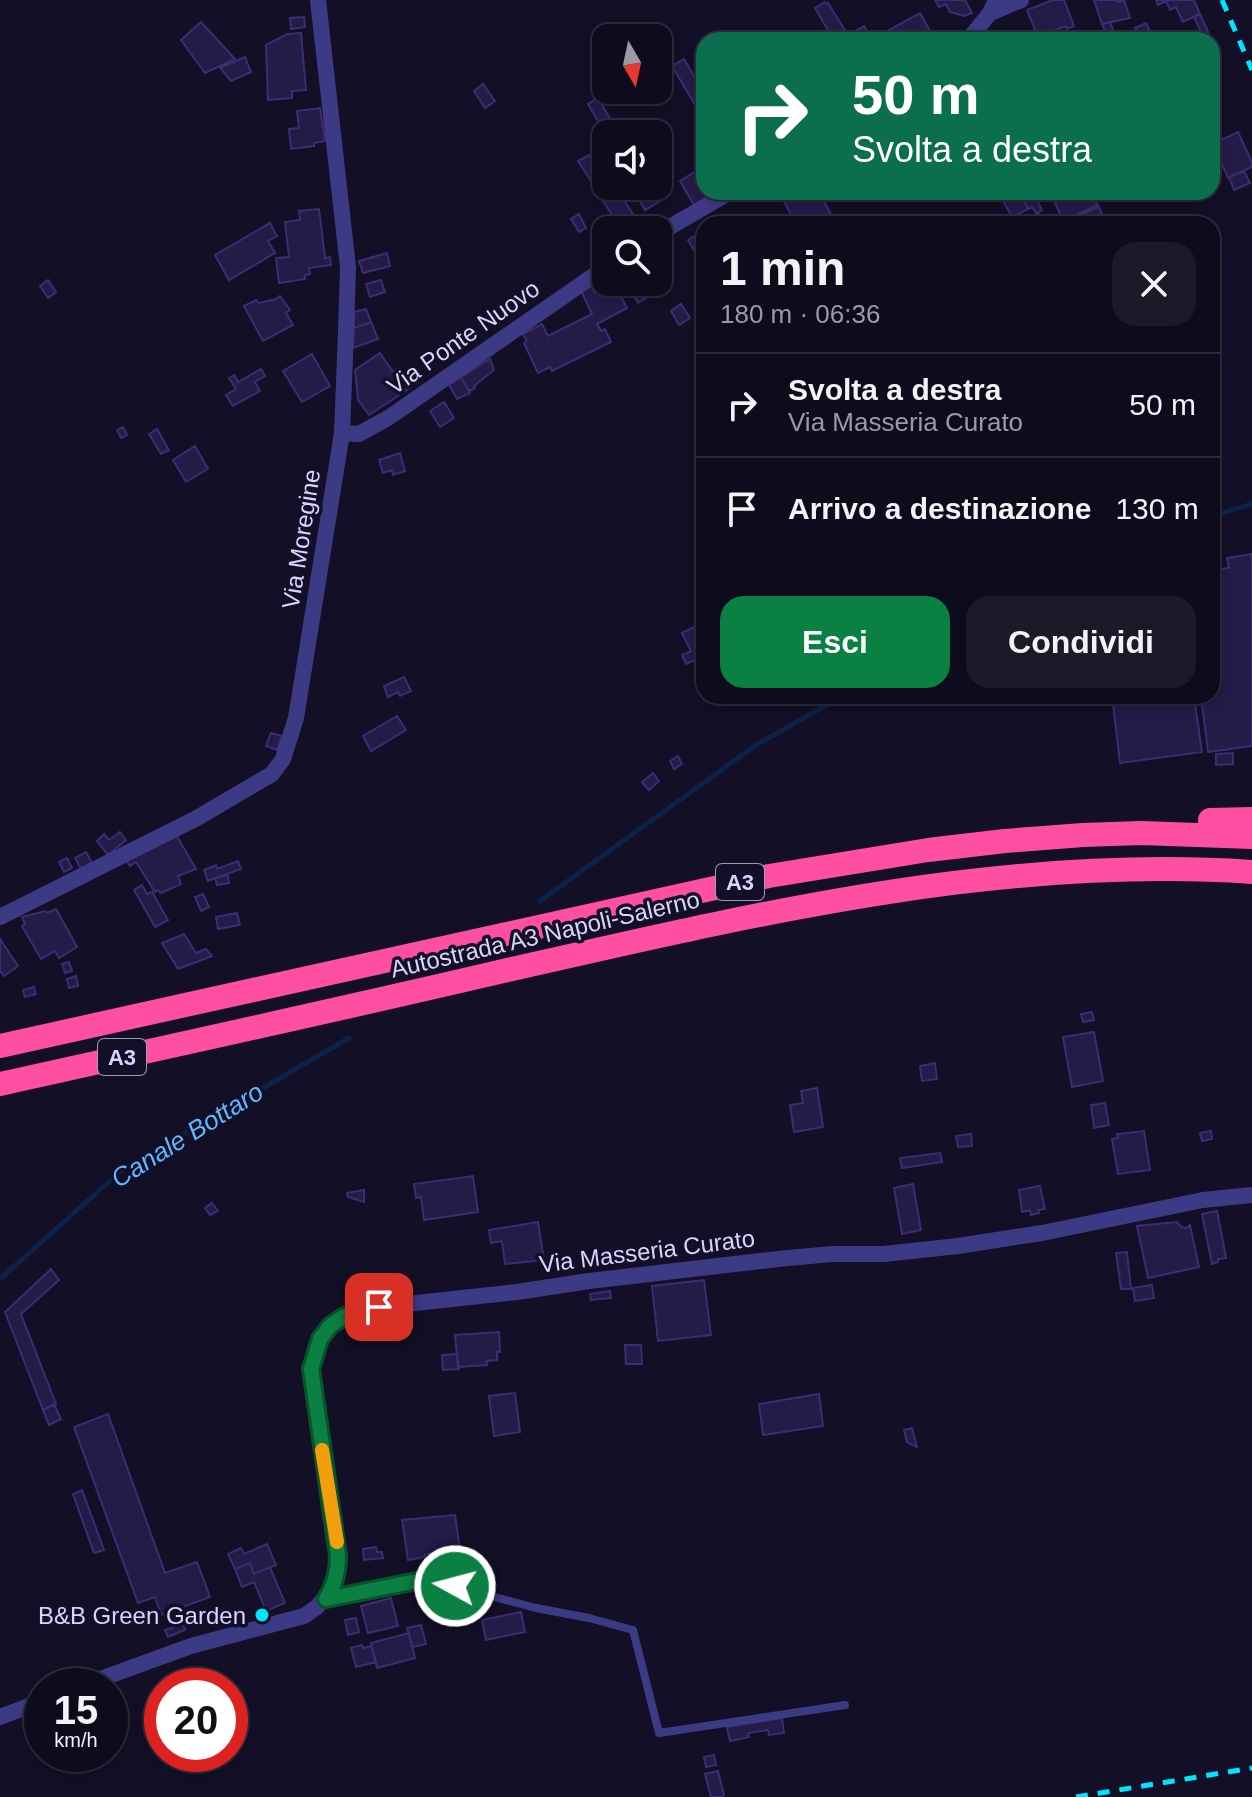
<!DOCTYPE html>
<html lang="it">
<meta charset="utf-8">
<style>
:root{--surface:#0e0b1c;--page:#1c1929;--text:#f1f3f6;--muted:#9b9ba3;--line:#2e2b3b;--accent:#0b8043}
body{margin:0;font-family:Helvetica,sans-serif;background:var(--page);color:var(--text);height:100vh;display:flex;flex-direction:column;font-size:30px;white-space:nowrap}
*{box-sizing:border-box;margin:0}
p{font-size:26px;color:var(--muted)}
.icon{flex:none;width:44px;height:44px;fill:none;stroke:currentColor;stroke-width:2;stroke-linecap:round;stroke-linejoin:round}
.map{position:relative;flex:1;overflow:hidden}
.sheet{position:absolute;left:696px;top:216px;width:524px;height:488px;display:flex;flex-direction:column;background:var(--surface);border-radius:24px;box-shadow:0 4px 12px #0003,0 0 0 2px var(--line)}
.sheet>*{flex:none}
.guide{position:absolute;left:696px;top:32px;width:524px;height:168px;border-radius:24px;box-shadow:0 4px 12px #0003,0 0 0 2px var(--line);background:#0b6e4f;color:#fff;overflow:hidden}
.needle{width:52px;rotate:171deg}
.fabs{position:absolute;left:592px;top:24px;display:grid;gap:16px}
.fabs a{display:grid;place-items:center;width:80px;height:80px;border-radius:16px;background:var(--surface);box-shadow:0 4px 12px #0003,0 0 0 2px var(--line);font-size:40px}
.speed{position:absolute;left:24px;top:1668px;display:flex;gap:16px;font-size:40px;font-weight:700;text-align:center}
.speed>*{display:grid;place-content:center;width:104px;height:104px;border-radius:50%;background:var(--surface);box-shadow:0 4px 12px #0003,0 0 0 2px var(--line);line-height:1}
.speed small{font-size:20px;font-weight:400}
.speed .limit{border:12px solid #d22;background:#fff;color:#111}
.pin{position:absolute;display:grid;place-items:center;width:68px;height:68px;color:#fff;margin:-34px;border-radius:16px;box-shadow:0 4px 12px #0006}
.me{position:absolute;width:88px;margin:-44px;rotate:277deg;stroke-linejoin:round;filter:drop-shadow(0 0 6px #0008)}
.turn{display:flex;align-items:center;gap:28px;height:168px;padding:0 24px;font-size:36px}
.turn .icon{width:104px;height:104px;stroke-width:2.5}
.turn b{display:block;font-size:56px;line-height:68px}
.round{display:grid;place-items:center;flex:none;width:84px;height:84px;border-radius:24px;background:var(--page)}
.overview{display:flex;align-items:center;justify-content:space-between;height:136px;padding:0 24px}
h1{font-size:48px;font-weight:800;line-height:60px}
.cta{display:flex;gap:16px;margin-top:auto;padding:16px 24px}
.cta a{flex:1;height:92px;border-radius:24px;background:var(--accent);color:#fff;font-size:32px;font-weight:800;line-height:92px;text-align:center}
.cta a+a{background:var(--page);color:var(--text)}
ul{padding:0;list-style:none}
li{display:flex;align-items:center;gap:24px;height:104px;padding:0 24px;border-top:2px solid var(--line)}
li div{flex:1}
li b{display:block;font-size:30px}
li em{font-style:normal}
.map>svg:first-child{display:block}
</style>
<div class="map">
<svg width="1252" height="1797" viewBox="0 0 1252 1797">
<rect width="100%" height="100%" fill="#130f26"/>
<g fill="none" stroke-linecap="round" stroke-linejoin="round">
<path stroke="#0c2248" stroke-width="5" d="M1212 516 1252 504
M540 901 756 745 843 696
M0 1279 122 1170 349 1038"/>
</g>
<path fill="#241b47" stroke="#3b2d73" stroke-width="2" d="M935 0H965L972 13 964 16 950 12 946 4 939 7Z
M1053 0H1064L1074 26 1067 29 1066 26 1038 37 1027 10Z
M1094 0H1118V2L1124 0 1130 18 1102 24Z
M1156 0H1194L1200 14 1183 22 1176 7 1170 10 1166 1 1158 5Z
M825 2 827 4 828 3 846 32 833 39 815 8Z
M920 13 935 40H888L884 33Z
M1200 14 1209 34 1203 37 1194 17Z
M304 17 305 27 291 29 290 18Z
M201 22 235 59 205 73 181 40Z
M1110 22 1117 40H1109L1102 24Z
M1146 23 1154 40H1141L1135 28Z
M864 26 872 40H850L848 35Z
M816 32 818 40H795Z
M301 33 306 90 292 91V98L268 100 266 45 287 34Z
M245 57 251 72 231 81 220 68Z
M684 59 699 85 704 82V120L672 66Z
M483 84 495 101 485 108 474 91Z
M598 98 619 134 606 135 588 104Z
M320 108 325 141 314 143V146L291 149 289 129 299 128 297 111Z
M1238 132 1252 162V167L1228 178 1213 144Z
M589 155 604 180 594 186 578 161Z
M704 166V192H717L694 205 680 181Z
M1244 171 1250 183 1234 190 1229 177Z
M613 186H615L640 225 632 230H622L599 195Z
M631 186H652L660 201 645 210Z
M779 192H819L836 224H796Z
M998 192H1019L1028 209 1012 217Z
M1019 192H1032L1042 210 1037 214 1032 207 1028 209Z
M1053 192H1092L1098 205 1063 221 1055 203 1057 202Z
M1099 207 1104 219 1092 222 1091 218 1071 224 1070 219Z
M319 209 325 258 330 257 331 265 309 268 310 274 305 275V279L279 283 276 258 289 257 285 222 300 220 299 211Z
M579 214 586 228 579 232 571 219Z
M270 223 277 236 268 241 275 253 229 280 215 255Z
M700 233 704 240V267L688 240Z
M387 253 390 266 363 273 359 261Z
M658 263 670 284 638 303 632 293 628 296 620 282H658Z
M48 280 56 292 48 298 40 286Z
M381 280 385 292 370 297 366 284Z
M590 283 595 293 614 283 627 308 597 324 601 331 605 329 611 342 552 371 550 367 538 373 524 343 527 341 523 334 542 324 548 336 592 314 580 289Z
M280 296 290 310 286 313 293 325 263 341 244 306 256 300 259 303 276 299Z
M681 304 690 318 679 325 671 311Z
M366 309 371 322 354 328V312Z
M371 322 378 339 353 348 354 328Z
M380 353 393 372 397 369 410 388 369 415 358 400 355 370Z
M312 354 330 386 302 402 283 371Z
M490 359 494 370 474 386 475 388 469 391 461 377Z
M261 369 265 376 255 382 260 391 233 406 226 395 236 389 229 378 234 375 238 382Z
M461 377 470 393 457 399 449 385Z
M444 402 454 418 440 427 430 411Z
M123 427 127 435 121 438 117 430Z
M157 429 169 450 161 454 149 434Z
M195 446 208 469 186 482 173 460Z
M400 453 405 471 393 475 392 470 383 473 379 460Z
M1252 554V746L1208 752 1201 696H1212V570L1229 568 1227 558Z
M696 626 704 642V656L686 664 682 655 691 651 682 633Z
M404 677 411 691 400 696 398 692 388 697 384 686Z
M1112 696H1194L1202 752 1120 763Z
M397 716 406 730 371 751 363 736Z
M271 733 282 736 277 750 266 746Z
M1233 753V764L1216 765V754Z
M678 756 682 764 674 769 670 761Z
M653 773 659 781 649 790 642 782Z
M174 831 196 869 178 876 181 884 161 893 158 890 155 892 136 862 130 866 124 857Z
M120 832 126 840 108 855 97 841 104 834 109 840Z
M86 852 92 863 81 869 75 858Z
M67 858 72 868 64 872 59 862Z
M238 861 241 869 208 881 204 870 216 865 217 869Z
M228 875 229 883 217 885 215 878Z
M142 885 147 894 152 892 168 920 155 927 134 890Z
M203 894 209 907 201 911 195 897Z
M56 909 77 947 59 958 55 951 41 959 22 926 25 924 22 917 45 911 47 913Z
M237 913 240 925 218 929 216 917Z
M184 934 196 953 206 949 212 956 178 969 162 943Z
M0 939 18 966 4 976 0 971Z
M69 962 72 971 65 973 62 964Z
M76 976 78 986 69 988 67 979Z
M34 987 36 994 25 997 23 990Z
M1092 1012 1094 1020 1083 1022 1081 1014Z
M1094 1032 1103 1081 1072 1087 1063 1037Z
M935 1063 937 1079 922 1081 920 1066Z
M817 1088 823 1127 794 1132 790 1105 803 1103 801 1091Z
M1105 1103 1109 1125 1094 1128 1091 1105Z
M1144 1131 1150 1170 1118 1174 1112 1139 1118 1138 1117 1134Z
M1211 1131 1212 1139 1202 1141 1200 1133Z
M971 1134 972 1146 958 1147 956 1136Z
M940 1153 942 1162 902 1168 900 1158Z
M473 1176 478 1212 424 1220 421 1197 416 1198 414 1184Z
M913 1184 921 1230 902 1234 894 1188Z
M1040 1186 1045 1209 1038 1210 1039 1213 1031 1215 1030 1210 1022 1212 1019 1190Z
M364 1190V1202L348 1197 347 1193Z
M212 1203 218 1211 210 1215 205 1208Z
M1217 1211 1226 1258 1218 1259V1262L1212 1264 1202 1214Z
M538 1222 544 1260 505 1264 502 1241 491 1243 489 1230Z
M1177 1222 1181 1227 1187 1228 1190 1225 1199 1267 1148 1278 1137 1226Z
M1127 1252 1131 1289H1121L1116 1253Z
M51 1269 59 1280 21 1314 56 1404 43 1410 5 1312Z
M704 1280 711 1335 658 1341 652 1286Z
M1152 1285 1154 1298 1135 1301 1133 1288Z
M610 1291 611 1298 591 1300 590 1294Z
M499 1332 500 1352H497V1360L486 1361 487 1365 458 1367 455 1335Z
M625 1345H641L642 1364H626Z
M457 1354 459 1369 443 1370 442 1355Z
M515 1393 520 1432 494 1436 489 1396Z
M819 1394 823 1426 763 1435 759 1404Z
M54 1404 61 1419 49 1425 43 1410Z
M108 1414 165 1573 197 1562 210 1597 161 1615 155 1597 138 1603 74 1427Z
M912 1428 917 1447 907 1442 904 1430Z
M82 1490 104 1550 94 1553 73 1494Z
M455 1515 460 1549 425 1554V1557L408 1560 402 1520Z
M267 1544 276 1565 254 1574 250 1563 235 1569 228 1554 241 1548 244 1554Z
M376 1547 377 1552H382L383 1558 364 1560 363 1549Z
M460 1549H474L475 1578H458V1565L461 1564Z
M250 1563 254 1574 270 1567 285 1603 266 1611 254 1582 242 1587 235 1569Z
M391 1598 398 1626 368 1633 361 1606Z
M123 1610 127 1620 120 1624 115 1614Z
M521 1612 525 1632 486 1640 482 1620Z
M356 1618 359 1632 348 1635 345 1620Z
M183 1624 185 1630 168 1637 165 1630Z
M421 1625 426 1644 412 1647 407 1628Z
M409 1633 415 1658 377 1668 371 1643Z
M362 1645 363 1648 371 1646 376 1662 356 1667 351 1648Z
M782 1718 784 1733 769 1735 768 1730 748 1733 749 1737 730 1741 727 1727Z
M714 1755 716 1765 706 1767 704 1757Z
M718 1771 724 1795 722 1797H711L705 1774Z"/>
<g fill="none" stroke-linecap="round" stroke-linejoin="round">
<path stroke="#3d3a85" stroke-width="8" d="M326 1598 427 1579 536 1608 589 1618 633 1630 659 1733 845 1705"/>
<path stroke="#3d3a85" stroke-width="16" d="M990 13 1021 0
M968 40 990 13 996 0
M658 234 730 192
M342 433 359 434 388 418 606 267
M0 917 197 818 272 774 283 759 296 718 342 433 346 331 348 267 318 0
M81 1686 191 1646 304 1616 317 1607 331 1590 338 1572V1556L311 1369C320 1328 337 1314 379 1307L517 1292 589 1281 778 1259 832 1254H884L958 1246 1042 1233 1203 1200 1252 1195
M0 1717 42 1701"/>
<path stroke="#ff4fa3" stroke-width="24" d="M1210 820 1252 819
M0 1046 769 876 928 850 1005 841 1083 835 1141 833 1252 837
M0 1084C171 1046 342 1009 512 969 754 914 1002 855 1252 872"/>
<path stroke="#00e5ff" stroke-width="5" stroke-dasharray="12 10" stroke-linecap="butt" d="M1222 0 1252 70
M1076 1797 1252 1768"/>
</g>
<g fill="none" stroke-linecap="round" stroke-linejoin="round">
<defs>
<path id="route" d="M379 1307 360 1310 343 1317 330 1326 320 1339 311 1369 338 1556C338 1572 335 1585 326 1599L427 1579 455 1586"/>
</defs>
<use href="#route" stroke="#07532c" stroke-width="20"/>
<use href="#route" stroke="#0b8043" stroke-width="14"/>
<path stroke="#f59e0b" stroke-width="14" d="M322 1450 337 1542"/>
</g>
<circle fill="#00e5ff" stroke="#130f26" stroke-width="3" cx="262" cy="1615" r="8"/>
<g text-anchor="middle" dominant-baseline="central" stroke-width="7" stroke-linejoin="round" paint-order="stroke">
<g fill="#130f26" stroke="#9e99be" stroke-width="2">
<rect x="716" y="864" width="48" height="36" rx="6"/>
<rect x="98" y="1039" width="48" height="36" rx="6"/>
</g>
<g font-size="22" font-weight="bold" fill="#d9d4ff">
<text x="740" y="882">A3</text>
<text x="122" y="1057">A3</text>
</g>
<g font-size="24" fill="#d9d4ff" stroke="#130f26">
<text transform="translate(463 337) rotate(-35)">Via Ponte Nuovo</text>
<text transform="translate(301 539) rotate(-81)">Via Moregine</text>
<text transform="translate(545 934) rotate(-13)">Autostrada A3 Napoli-Salerno</text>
<text transform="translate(647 1251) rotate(-7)">Via Masseria Curato</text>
</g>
<g font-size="24" fill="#d9d4ff" stroke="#130f26" text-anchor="end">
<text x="246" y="1615">B&amp;B Green Garden</text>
</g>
<g font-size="26" font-style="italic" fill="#62b6ff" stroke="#130f26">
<text transform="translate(187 1135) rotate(-32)">Canale Bottaro</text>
</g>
</g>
</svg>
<div class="fabs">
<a><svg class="needle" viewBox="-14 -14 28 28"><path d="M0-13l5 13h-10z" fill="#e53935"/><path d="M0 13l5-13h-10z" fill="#9b9ba3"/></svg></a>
<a><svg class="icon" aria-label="sound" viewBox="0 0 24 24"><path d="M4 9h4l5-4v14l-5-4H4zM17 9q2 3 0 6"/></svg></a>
<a><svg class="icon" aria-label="search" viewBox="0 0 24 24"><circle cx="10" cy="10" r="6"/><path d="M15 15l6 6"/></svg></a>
</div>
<div class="speed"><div>15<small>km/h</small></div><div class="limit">20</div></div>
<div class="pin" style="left:379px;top:1307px;background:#d93025"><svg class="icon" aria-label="arrive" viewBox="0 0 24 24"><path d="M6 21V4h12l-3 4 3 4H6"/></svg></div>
<svg class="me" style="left:455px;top:1586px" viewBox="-20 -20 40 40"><circle r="17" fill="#0b8043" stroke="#fff" stroke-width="3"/><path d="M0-11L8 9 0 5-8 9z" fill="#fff"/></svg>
<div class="guide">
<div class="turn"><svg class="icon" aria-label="right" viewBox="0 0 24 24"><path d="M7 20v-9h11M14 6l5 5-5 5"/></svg><div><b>50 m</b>Svolta a destra</div></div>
</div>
<section class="sheet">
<div class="overview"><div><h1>1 min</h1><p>180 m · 06:36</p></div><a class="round"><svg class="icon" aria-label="close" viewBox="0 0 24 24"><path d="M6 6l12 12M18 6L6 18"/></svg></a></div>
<ul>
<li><svg class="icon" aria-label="right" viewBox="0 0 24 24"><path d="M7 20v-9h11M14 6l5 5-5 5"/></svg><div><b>Svolta a destra</b><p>Via Masseria Curato</p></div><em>50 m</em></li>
<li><svg class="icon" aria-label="arrive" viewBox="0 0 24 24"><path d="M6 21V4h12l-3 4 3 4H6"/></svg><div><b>Arrivo a destinazione</b></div><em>130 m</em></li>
</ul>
<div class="cta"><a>Esci</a><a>Condividi</a></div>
</section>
</div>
